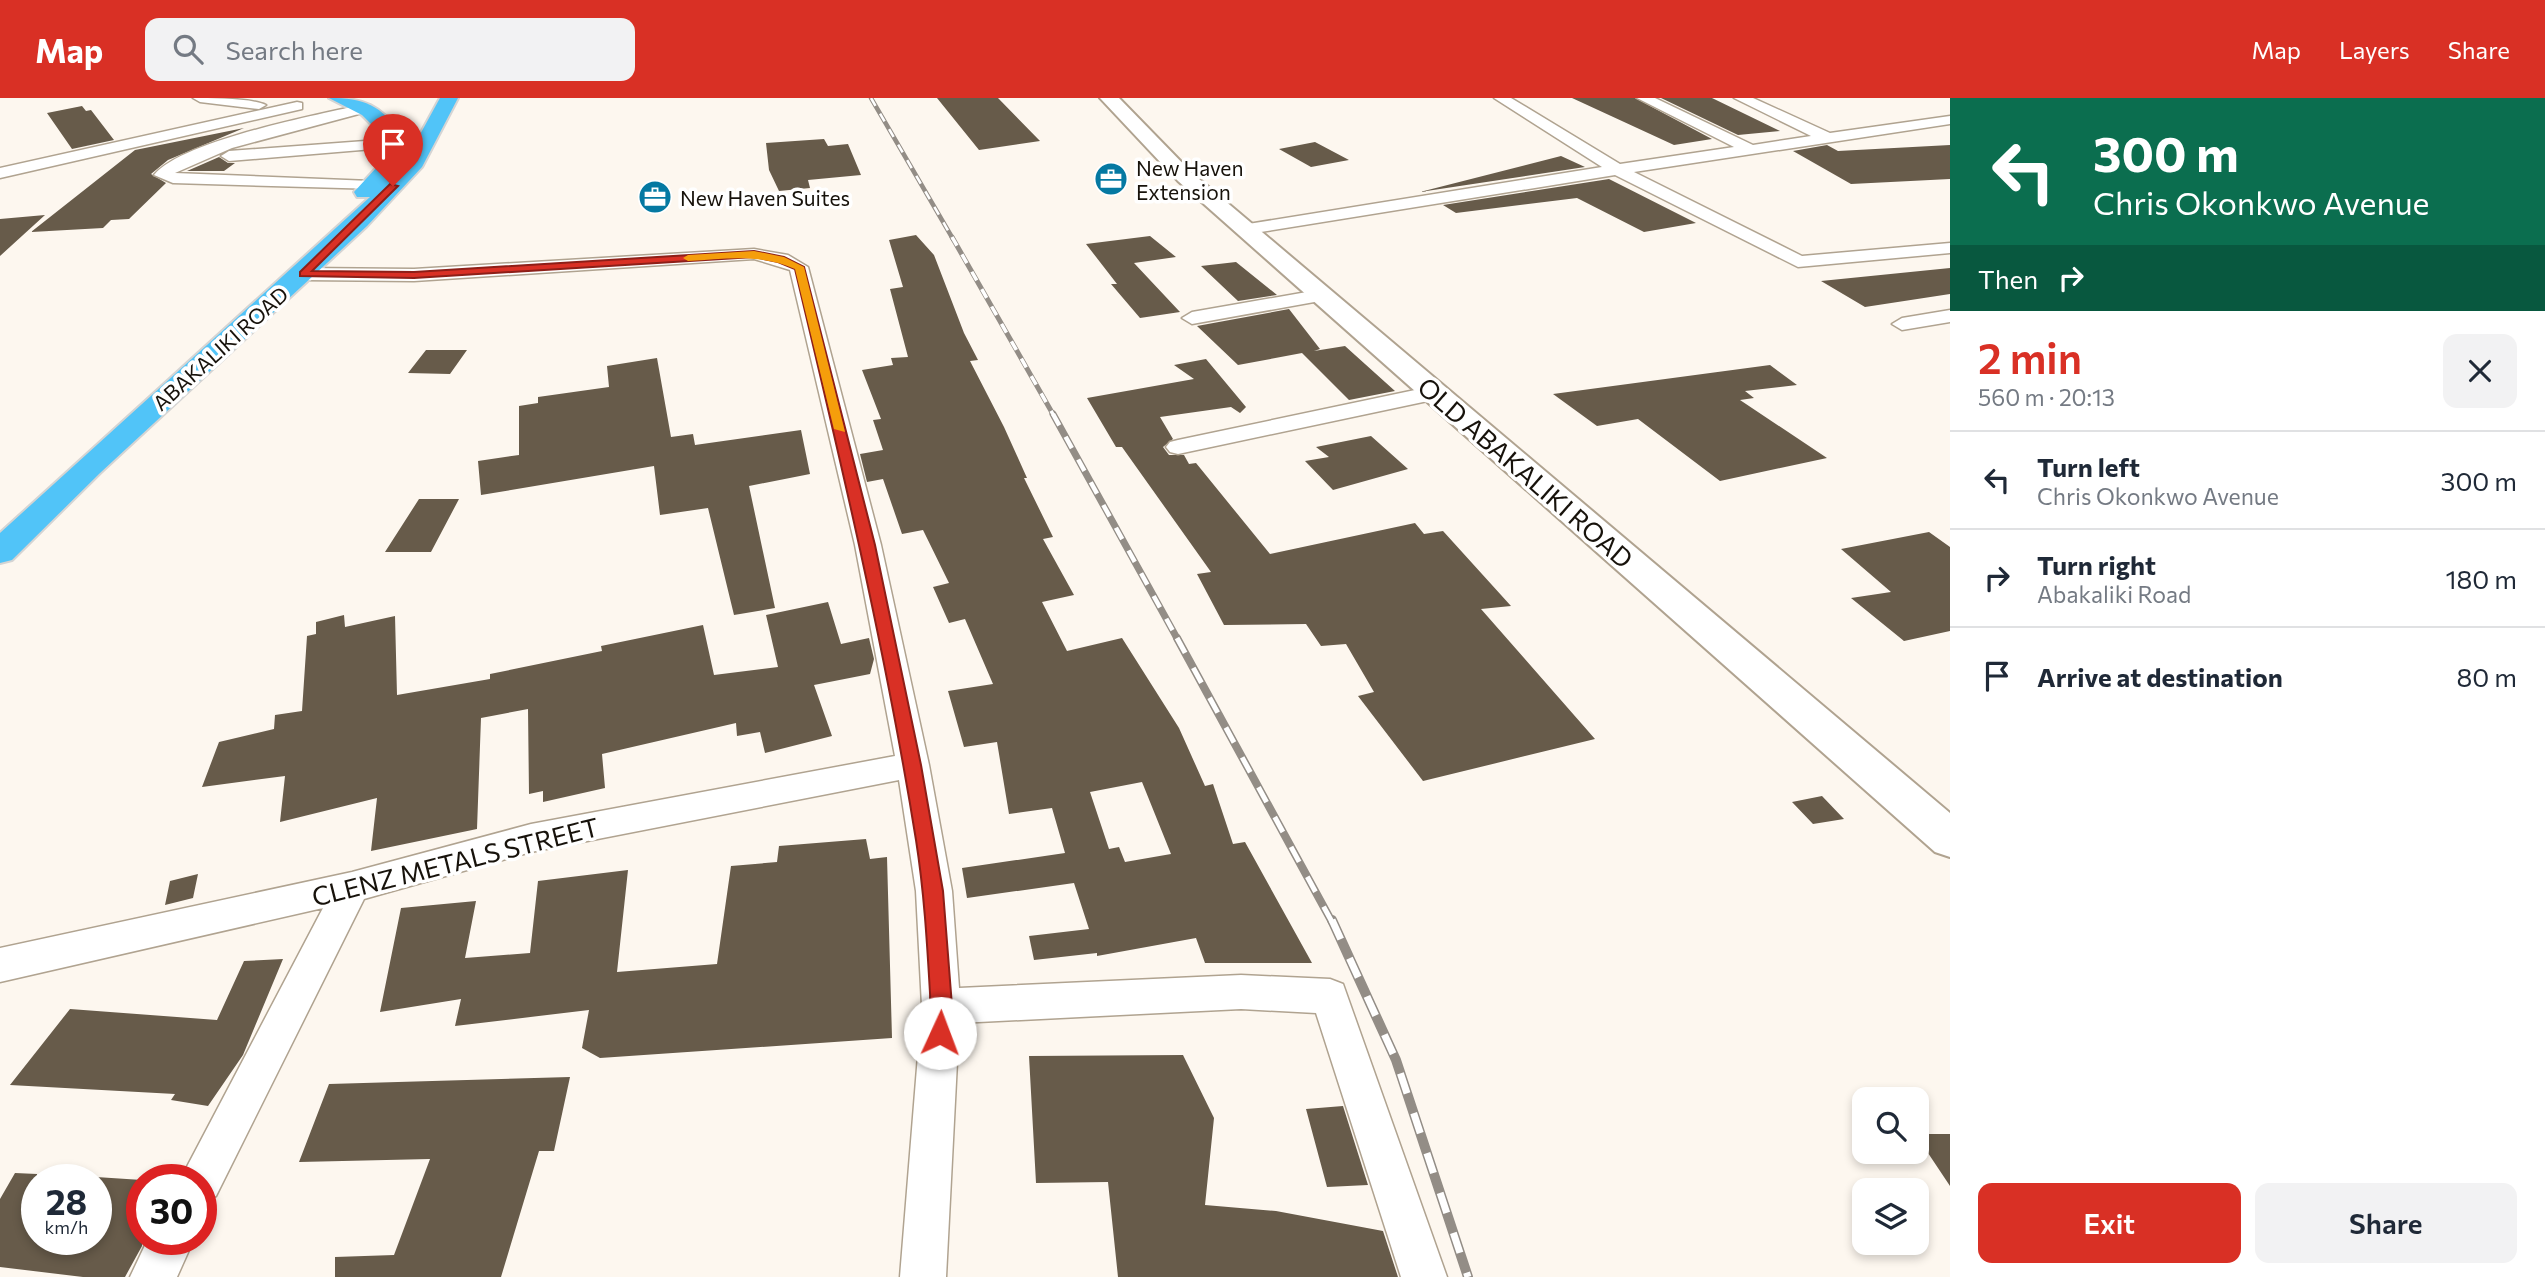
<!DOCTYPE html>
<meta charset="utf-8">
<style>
:root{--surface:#fff;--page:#f2f2f3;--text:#1f2937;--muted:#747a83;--line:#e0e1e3;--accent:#d93025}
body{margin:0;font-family:Commissioner,sans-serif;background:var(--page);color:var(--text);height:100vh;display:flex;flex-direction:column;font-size:26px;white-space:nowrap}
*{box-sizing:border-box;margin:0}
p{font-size:23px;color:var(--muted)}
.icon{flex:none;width:38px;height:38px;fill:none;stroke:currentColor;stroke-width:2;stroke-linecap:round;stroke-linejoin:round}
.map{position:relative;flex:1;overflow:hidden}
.details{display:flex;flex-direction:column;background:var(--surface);width:595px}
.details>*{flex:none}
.top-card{background:#0b6e4f;color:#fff;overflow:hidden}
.controls{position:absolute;left:1852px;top:989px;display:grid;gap:14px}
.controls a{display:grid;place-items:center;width:77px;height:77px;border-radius:14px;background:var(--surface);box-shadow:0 4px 10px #0003;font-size:35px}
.speed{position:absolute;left:21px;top:1066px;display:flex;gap:14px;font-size:35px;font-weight:700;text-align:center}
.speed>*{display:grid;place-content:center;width:91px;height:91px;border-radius:50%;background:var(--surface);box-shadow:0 4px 10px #0003;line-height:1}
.speed small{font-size:18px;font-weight:400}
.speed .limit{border:10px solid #d22;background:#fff;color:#111}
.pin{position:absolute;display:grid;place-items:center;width:60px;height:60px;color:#fff;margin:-72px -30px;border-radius:50% 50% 50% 0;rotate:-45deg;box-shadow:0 0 7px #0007}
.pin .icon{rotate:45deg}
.me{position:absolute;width:77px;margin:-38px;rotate:2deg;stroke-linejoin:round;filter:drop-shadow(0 0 5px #0008)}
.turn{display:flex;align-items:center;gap:24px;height:147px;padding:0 28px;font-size:32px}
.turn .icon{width:91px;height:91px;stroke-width:2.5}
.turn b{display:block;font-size:49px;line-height:60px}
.then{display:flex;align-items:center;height:66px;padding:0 28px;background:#0003;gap:14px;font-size:26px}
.round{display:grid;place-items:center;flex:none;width:74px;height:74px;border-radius:14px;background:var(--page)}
.overview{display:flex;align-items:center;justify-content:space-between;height:119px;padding:0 28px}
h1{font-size:42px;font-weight:600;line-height:52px;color:var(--accent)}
.primary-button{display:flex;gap:14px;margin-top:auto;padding:14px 28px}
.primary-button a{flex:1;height:80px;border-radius:14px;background:var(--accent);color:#fff;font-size:28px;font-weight:600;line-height:80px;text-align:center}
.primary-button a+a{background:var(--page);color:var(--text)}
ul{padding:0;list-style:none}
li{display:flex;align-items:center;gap:21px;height:98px;padding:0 28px;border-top:2px solid var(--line)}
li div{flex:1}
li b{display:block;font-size:26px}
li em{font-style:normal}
header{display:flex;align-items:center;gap:42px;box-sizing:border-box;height:98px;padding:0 35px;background:var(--accent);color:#fff}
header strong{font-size:33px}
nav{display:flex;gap:38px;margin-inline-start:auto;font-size:24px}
.search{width:490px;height:63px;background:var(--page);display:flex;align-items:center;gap:18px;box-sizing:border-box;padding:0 24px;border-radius:14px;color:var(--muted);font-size:26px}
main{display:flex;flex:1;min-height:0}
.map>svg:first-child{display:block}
</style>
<header>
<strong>Map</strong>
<div class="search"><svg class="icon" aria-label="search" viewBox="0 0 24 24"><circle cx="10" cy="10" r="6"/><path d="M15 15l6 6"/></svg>Search here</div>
<nav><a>Map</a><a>Layers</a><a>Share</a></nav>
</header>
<main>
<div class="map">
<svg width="1950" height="1179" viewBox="0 0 1950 1179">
<rect width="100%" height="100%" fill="#fdf7ef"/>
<path fill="#675b4a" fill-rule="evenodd" d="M937 0H998L1040 43 979 52Z
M1572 0H1635L1712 41 1674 47Z
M1661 0H1712L1780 33 1738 37Z
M82 8 86 13 91 12 114 42 72 51 47 15Z
M244 30 168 62 151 76 166 85 129 121 111 122 103 130 31 134 135 52Z
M824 41 828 48 848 46 861 77 808 82 810 90 779 93 769 72 766 45Z
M1315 44 1349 62 1311 69 1279 51Z
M1827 47 1838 53 1950 47V81L1851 86 1793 53Z
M1561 58 1585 69 1420 94Z
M219 59 228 65H235L224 73H187Z
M1609 81 1696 125 1644 134 1577 100 1456 115 1443 107Z
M45 117 0 158V121Z
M916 137 934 157 964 235 978 262 970 263 1004 329 1027 380H1024L1053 439 1043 441 1074 497 1042 504 1067 553 1122 540 1179 630 1205 688 1213 686 1233 746 1245 744 1312 865H1205L1196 840 1097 858V855L1034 862 1029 838 1089 831 1074 785 967 800 962 770 1065 755 1052 710 1009 716 997 644 964 649 948 593 993 586 965 521 949 525 933 489 949 485 923 432 902 436 883 381 867 384 860 356 883 352 873 322 881 321 862 272 893 267 891 260 908 259 890 191 903 189 889 142ZM1142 684 1171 756 1125 764 1119 749 1109 751 1090 694Z
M1150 138 1176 159 1134 165 1180 214 1140 220 1111 186H1117L1086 146Z
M1236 164 1277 197 1238 203 1201 168Z
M1950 170V196L1865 209 1821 183Z
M1289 211 1320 251 1314 253 1345 248 1395 293 1349 302 1302 255 1238 267 1197 228Z
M426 252H467L450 276 408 275Z
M657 260 671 339 693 336 695 347 801 332 810 376 749 388 775 510 734 517 708 410 660 417 654 368 481 397 478 363 519 357V308L538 305V299L609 289 607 268Z
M1206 261 1246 309 1240 315 1231 309 1160 319 1173 341 1163 349 1169 357H1184L1189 366 1196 365 1270 456 1415 425 1424 436 1443 433 1511 508 1481 511 1595 641 1423 683 1358 598 1374 594 1346 546 1321 548 1306 526 1224 527 1197 476 1211 474 1122 349H1116L1087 300 1194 281 1174 267Z
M1770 267 1797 287 1745 293 1754 300 1740 302 1827 360 1720 383 1638 321 1597 328 1553 296Z
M1371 338 1408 371 1333 392 1305 363 1329 359 1316 349Z
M419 401H459L431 454H385Z
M1929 434 1950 449V533L1904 543 1851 500 1891 494 1841 451Z
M828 504 841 546 869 540 874 561 870 576 814 587 832 638 765 655 760 634 737 638 736 625 602 656 605 690 543 704V693L529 696 528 611 481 620 477 731 371 753 377 700 280 724 285 678 202 689 219 644 274 631 275 617 302 613 307 538 316 536V524L344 517 345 529 395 518 397 597 490 581V576L602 553 601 548 703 527 714 577 778 569 766 517Z
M1822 698 1844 721 1813 726 1792 704Z
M866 741 870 761 887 759 892 940 600 960 582 950 589 912 455 928 461 901 380 914 401 810 476 803 465 860 530 855 538 783 628 772 617 874 717 866 731 768 777 764 779 748Z
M198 776 193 800 165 807 170 783Z
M283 861 243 957 208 1008 171 1002 175 996 10 987 70 911 217 922 244 863Z
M1183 957 1214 1020 1205 1107 1276 1113 1383 1133 1398 1179H1118L1108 1084 1036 1085 1029 958Z
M570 979 554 1053H539L501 1179H335V1159L394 1157 430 1061 299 1064 329 986Z
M1343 1008 1368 1087 1327 1089 1306 1011Z
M1916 1036H1950V1088L1916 1037Z
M15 1075 37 1076V1141H96V1079L142 1082V1148L125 1179H83L0 1169V1101Z"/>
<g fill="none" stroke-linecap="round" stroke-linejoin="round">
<defs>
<path id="street" d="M193 0C213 0 251 0 266 7L259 11 200 4Z
M1494 0H1511L1620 66 1734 49 1637 0H1655L1753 47 1811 38 1734 0H1753L1830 35 1950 18V26L1634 74 1802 158 1950 145V155L1798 169 1615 77 1248 136 1239 131 1248 126 1602 69Z
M297 4 302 5V11L0 80V70Z
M365 6 370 7V13L232 50 175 75 371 83 379 88 377 91 173 85 154 77C183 42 318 17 365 6Z
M392 41 400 46 397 49 229 63 221 58 229 53Z
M754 151 788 157 808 169 881 447 929 667 952 793 959 890 1241 877 1330 881 1343 886 1447 1179H1401L1316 915 1241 911 959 925 946 1179H900L922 908 916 793 899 682 531 754 364 801 216 1098 201 1104V1082H180L323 810 0 884V850L352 774 531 726 895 658 855 447 790 172 754 161 414 183 304 182 295 176 304 170 414 171Z
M1324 191 1331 193 1334 197 1331 201 1192 226 1182 220 1192 214Z
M1950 212V224L1902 232 1892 226 1902 220Z
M1434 288 1445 295 1442 300 1178 356 1170 354 1166 349 1170 344 1178 342Z
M148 1141H194L177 1179H130Z"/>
<path id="secondary" d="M1100 0H1119L1192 75 1950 715V759L1935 754 1178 83Z"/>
<path id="highway" d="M329 0C364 0 381 7 402 37L395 74 406 62 440 0H458L422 69 367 128 100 375 12 462 0 465V435L370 99H357L354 94 377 69 382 37 362 17Z"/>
</defs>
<use href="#street" stroke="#b0a390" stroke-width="3"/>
<use href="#secondary" stroke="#b0a390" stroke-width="4"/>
<use href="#highway" stroke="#d5d4d3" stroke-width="4"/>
<use href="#street" fill="#fff" fill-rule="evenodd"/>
<use href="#secondary" fill="#fff" fill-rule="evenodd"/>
<use href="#highway" fill="#51c4f8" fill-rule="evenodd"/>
<defs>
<path id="rail-far4" d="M871 0 953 141"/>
<path id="rail-far3" d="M952 139 1054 318"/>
<path id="rail-far2" d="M1053 316 1178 542"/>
<path id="rail-far1" d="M1177 540 1332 824"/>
<path id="rail" d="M1332 822 1396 962 1468 1179"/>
</defs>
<use href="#rail-far4" stroke="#938d86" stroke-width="4.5"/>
<use href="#rail-far3" stroke="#938d86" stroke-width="5"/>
<use href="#rail-far2" stroke="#938d86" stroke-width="7"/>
<use href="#rail-far1" stroke="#938d86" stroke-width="8"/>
<use href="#rail" stroke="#938d86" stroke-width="10"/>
<use href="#rail-far4" stroke="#fff" stroke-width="2.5" stroke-dasharray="9" stroke-linecap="butt"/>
<use href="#rail-far3" stroke="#fff" stroke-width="3.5" stroke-dasharray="10" stroke-linecap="butt"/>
<use href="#rail-far2" stroke="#fff" stroke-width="4.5" stroke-dasharray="13" stroke-linecap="butt"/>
<use href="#rail-far1" stroke="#fff" stroke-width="5" stroke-dasharray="17" stroke-linecap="butt"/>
<use href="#rail" stroke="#fff" stroke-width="7" stroke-dasharray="21" stroke-linecap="butt"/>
</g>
<path fill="#d93025" stroke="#8d1f18" stroke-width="2" d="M390 86 398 88 312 173 414 174 754 153 784 159 804 169 875 447 921 667 943 793 952 908 947 942 940 945 932 942C926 928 931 910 930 895 927 843 924 793 916 742 885 549 840 360 795 171L778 164 754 159 414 180 300 178V174Z"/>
<path fill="#f59e0b" d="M754 153 784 159 804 169 845 334 834 331 795 171C760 155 725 161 688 163L683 160 688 157Z"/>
<defs>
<symbol id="office-disc" viewBox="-11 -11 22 22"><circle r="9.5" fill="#0579a2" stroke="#fff"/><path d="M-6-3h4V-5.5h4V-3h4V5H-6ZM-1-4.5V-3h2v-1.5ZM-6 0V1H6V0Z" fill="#fff"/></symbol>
</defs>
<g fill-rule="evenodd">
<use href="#office-disc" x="1092" y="62" width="38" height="38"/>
<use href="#office-disc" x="636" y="80" width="38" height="38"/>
</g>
<g text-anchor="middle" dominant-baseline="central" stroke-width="7" stroke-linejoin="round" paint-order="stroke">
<g font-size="21" fill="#17120b" stroke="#fff" text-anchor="start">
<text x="1136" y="69">New Haven<tspan x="1136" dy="24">Extension</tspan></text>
<text x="680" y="99">New Haven Suites</text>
</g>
<g font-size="21" fill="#17120b" stroke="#fff">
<text transform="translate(220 250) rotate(-42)">ABAKALIKI ROAD</text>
</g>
<g font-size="26" fill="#17120b" stroke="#fff">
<text transform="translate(1526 374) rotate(41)">OLD ABAKALIKI ROAD</text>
<text transform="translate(455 763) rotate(-14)">CLENZ METALS STREET</text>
</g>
</g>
</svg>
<div class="controls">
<a><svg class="icon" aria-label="search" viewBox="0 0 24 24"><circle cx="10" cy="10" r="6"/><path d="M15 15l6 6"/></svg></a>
<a><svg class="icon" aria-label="layers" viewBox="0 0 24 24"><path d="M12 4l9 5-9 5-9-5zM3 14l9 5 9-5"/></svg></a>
</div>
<div class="speed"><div>28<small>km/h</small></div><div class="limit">30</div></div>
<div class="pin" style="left:393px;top:88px;background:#d93025"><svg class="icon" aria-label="arrive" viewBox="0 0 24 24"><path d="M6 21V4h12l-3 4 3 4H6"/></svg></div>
<svg class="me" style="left:940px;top:935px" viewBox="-20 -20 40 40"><circle r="19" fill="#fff"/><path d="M0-13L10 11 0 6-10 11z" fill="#d93025"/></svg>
</div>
<section class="details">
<div class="top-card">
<div class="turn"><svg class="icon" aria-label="left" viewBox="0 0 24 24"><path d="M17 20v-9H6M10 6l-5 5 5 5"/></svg><div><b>300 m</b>Chris Okonkwo Avenue</div></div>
<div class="then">Then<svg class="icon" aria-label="right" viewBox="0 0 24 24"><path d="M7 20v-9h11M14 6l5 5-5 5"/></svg></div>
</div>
<div class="overview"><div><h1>2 min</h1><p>560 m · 20:13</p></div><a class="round"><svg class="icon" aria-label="close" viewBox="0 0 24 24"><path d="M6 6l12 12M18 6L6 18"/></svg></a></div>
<ul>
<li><svg class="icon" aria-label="left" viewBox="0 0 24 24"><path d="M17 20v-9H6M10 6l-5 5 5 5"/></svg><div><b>Turn left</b><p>Chris Okonkwo Avenue</p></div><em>300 m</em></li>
<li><svg class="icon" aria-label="right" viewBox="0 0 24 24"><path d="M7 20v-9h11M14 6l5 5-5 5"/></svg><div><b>Turn right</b><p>Abakaliki Road</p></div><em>180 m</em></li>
<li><svg class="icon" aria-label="arrive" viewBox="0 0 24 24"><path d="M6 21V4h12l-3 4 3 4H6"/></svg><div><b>Arrive at destination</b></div><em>80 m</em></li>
</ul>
<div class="primary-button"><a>Exit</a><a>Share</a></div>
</section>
</main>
